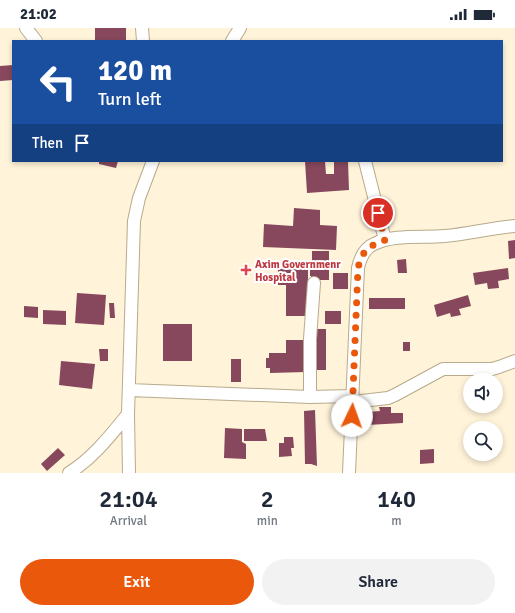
<!DOCTYPE html>
<style>
:root{--surface:#fff;--page:#f2f2f3;--text:#1f2937;--muted:#747a83;--accent:#ea580c}
body{margin:0;font-family:Signika,sans-serif;background:var(--page);color:var(--text);height:100vh;display:flex;flex-direction:column;font-size:15px;white-space:nowrap}
*{box-sizing:border-box;margin:0}
p{font-size:13px;color:var(--muted)}
.icon{flex:none;width:22px;height:22px;fill:none;stroke:currentColor;stroke-width:2;stroke-linecap:round;stroke-linejoin:round}
.map{position:relative;height:445px;overflow:hidden}
.panel{display:flex;flex-direction:column;background:var(--surface);flex:1}
.panel>*{flex:none}
.guide{position:absolute;left:12px;top:12px;width:491px;height:122px;border-radius:0px;box-shadow:0 2px 6px #0003;background:#1a4fa0;color:#fff;overflow:hidden}
.tools{position:absolute;left:463px;top:345px;display:grid;gap:8px}
.tools a{display:grid;place-items:center;width:40px;height:40px;border-radius:50%;background:var(--surface);box-shadow:0 2px 6px #0003;font-size:20px}
.pin{position:absolute;display:grid;place-items:center;width:34px;height:34px;color:#fff;margin:-17px;border:2px solid #fff;border-radius:50%;box-shadow:0 1px 4px #0007}
.me{position:absolute;width:44px;margin:-22px;rotate:3deg;stroke-linejoin:round;filter:drop-shadow(0 0 3px #0008)}
.turn{display:flex;align-items:center;gap:14px;height:84px;padding:0 20px;font-size:18px}
.turn .icon{width:52px;height:52px;stroke-width:2.5}
.turn b{display:block;font-size:28px;line-height:34px}
.then{display:flex;align-items:center;height:38px;padding:0 20px;background:#0003;gap:8px;font-size:15px}
.eta{display:flex;justify-content:space-evenly;align-items:center;height:68px;text-align:center}
.eta b{font-size:24px;font-weight:600;line-height:28px}
.action{display:flex;gap:8px;margin-top:auto;padding:8px 20px}
.action a{flex:1;height:46px;border-radius:24px;background:var(--accent);color:#fff;font-size:16px;font-weight:600;line-height:46px;text-align:center}
.action a+a{background:var(--page);color:var(--text)}
.status{display:flex;justify-content:space-between;align-items:center;height:28px;padding:0 20px;background:var(--surface);direction:ltr}
.status svg{height:11px;fill:currentColor}
.map>svg:first-child{display:block}
</style>
<div class="status"><b>21:02</b><svg viewBox="0 0 49 12"><path d="M0 12V9h3v3zM5 12V6h3v6zM10 12V3h3v9zM15 12V0h3v12zM26 1h20v11H26zM47 4h2v5h-2z"/></svg></div>
<div class="map">
<svg width="515" height="445" viewBox="0 0 515 445">
<rect width="100%" height="100%" fill="#fff3d9"/>
<path fill="#87485d" d="M95 0H126V13H95Z
M13 37V52L0 53V38Z
M99 133H118L116 140 99 136Z
M305 133H325L326 146H334V133H348L349 162 307 165Z
M294 180 320 182V197L337 198 336 222 263 219 264 196 293 198Z
M515 212V230L509 231 508 213Z
M312 223H329V252H311V248H310V237H312Z
M406 231 407 245H398L397 232Z
M308 240V288H286V257H278V241Z
M508 240 509 251 498 253 499 260 488 261 487 255 475 257 473 245Z
M333 245H348V261H333Z
M77 265 106 267 104 297 75 295Z
M468 267 471 278 459 281 461 287 451 289 450 285 437 289 434 277Z
M369 270H405V281H369Z
M109 275H114L115 290H110Z
M24 278 38 279V290L24 289Z
M43 282 66 283V297L43 296Z
M325 283H341V296H325Z
M163 296H192V333H163Z
M313 301H326V342H313Z
M286 312H305L306 344 270 345V340H266V330H269V325H286Z
M403 314H410V323H403Z
M99 321H108V333H100Z
M231 331H241V354H231Z
M61 333 95 336 92 361 59 357Z
M379 379H391V385H403V395L367 397V384L380 383Z
M315 382 317 438 311 436H305L304 383Z
M225 400 242 401V414L246 416V431L224 430Z
M244 401H265L267 413H244Z
M284 409H293L294 420H291L292 428 279 429V415H284Z
M58 420 65 427 47 443 41 436Z
M434 421V435L420 436V422Z"/>
<g fill="none" stroke-linecap="round" stroke-linejoin="round">
<defs>
<path id="minor" d="M26 0 36 13
M142 0 143 13
M232 13 240 0
M365 133 385 212
M129 362 310 369 353 368
M310 369V311L314 255
M353 374 388 370 395 367 443 341H492L499 339 515 333
M69 445C93 430 110 408 128 386
M129 445 128 386 134 193 139 170 153 133
M349 445 358 240C360 231 364 220 374 216 394 206 422 210 445 208 468 206 491 200 515 198"/>
</defs>
<use href="#minor" stroke="#b8aa8b" stroke-width="14"/>
<use href="#minor" stroke="#fff" stroke-width="12"/>
</g>
<g fill="none" stroke-linecap="round" stroke-linejoin="round">
<path stroke="#ea580c" stroke-width="7" stroke-dasharray="0 12.6" d="M352 388 358 240C362 223 368 218 385 212L378 185"/>
</g>
<path fill="#e0444e" stroke="#fff" stroke-width="1.5" d="M244 236h4v4h4v4h-4v4h-4v-4h-4v-4h4z"/>
<g text-anchor="middle" dominant-baseline="central" stroke-width="4" stroke-linejoin="round" paint-order="stroke">
<g font-size="11" font-weight="bold" fill="#be3a42" stroke="#fff" text-anchor="start">
<text x="255" y="236">Axim Governmenr<tspan x="255" dy="13">Hospital</tspan></text>
</g>
</g>
</svg>
<div class="tools">
<a><svg class="icon" aria-label="sound" viewBox="0 0 24 24"><path d="M4 9h4l5-4v14l-5-4H4zM17 9q2 3 0 6"/></svg></a>
<a><svg class="icon" aria-label="search" viewBox="0 0 24 24"><circle cx="10" cy="10" r="6"/><path d="M15 15l6 6"/></svg></a>
</div>
<div class="pin" style="left:378px;top:185px;background:#d93025"><svg class="icon" aria-label="arrive" viewBox="0 0 24 24"><path d="M6 21V4h12l-3 4 3 4H6"/></svg></div>
<svg class="me" style="left:352px;top:388px" viewBox="-20 -20 40 40"><circle r="19" fill="#fff"/><path d="M0-13L10 11 0 6-10 11z" fill="#ea580c"/></svg>
<div class="guide">
<div class="turn"><svg class="icon" aria-label="left" viewBox="0 0 24 24"><path d="M17 20v-9H6M10 6l-5 5 5 5"/></svg><div><b>120 m</b>Turn left</div></div>
<div class="then">Then<svg class="icon" aria-label="arrive" viewBox="0 0 24 24"><path d="M6 21V4h12l-3 4 3 4H6"/></svg></div>
</div>
</div>
<section class="panel">
<div class="eta">
<div><b>21:04</b><p>Arrival</p></div>
<div><b>2</b><p>min</p></div>
<div><b>140</b><p>m</p></div>
</div>
<div class="action"><a>Exit</a><a>Share</a></div>
</section>
